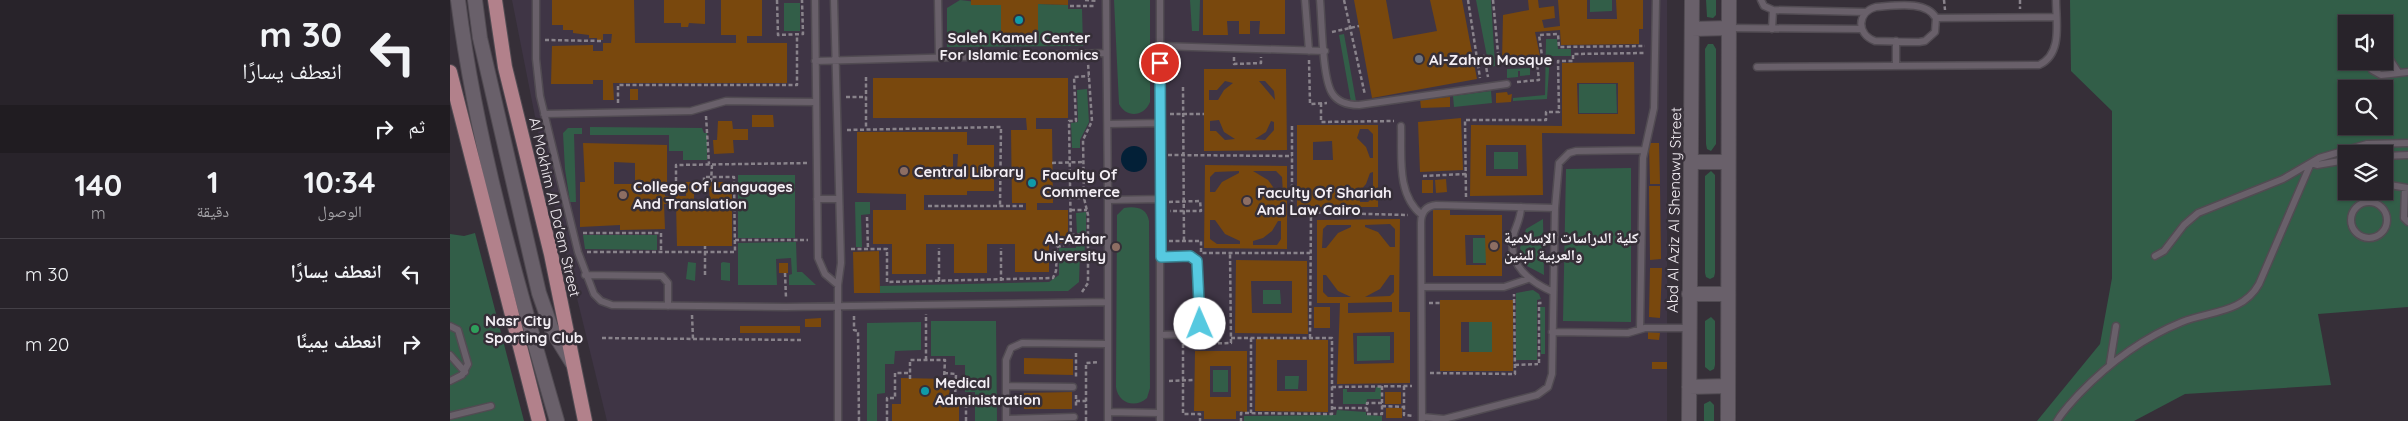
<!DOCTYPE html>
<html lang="ar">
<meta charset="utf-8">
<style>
:root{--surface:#28232a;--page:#342f36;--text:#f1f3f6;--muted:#a5a4a8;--line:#444047}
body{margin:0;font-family:Quicksand,"Noto Naskh Arabic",sans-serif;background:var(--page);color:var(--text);direction:rtl;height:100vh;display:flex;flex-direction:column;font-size:19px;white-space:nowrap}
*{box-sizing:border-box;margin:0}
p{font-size:16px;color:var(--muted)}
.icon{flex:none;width:28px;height:28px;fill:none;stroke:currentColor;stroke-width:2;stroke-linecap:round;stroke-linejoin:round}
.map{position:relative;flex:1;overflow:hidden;direction:ltr}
.details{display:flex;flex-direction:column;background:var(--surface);width:450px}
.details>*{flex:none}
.top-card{background:#28232a;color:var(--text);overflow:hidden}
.tools{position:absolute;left:1888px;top:15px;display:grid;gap:10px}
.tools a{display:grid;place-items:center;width:55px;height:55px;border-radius:0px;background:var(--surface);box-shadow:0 1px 4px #0004,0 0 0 1px var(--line);font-size:25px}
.pin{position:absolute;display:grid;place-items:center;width:42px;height:42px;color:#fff;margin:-21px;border:2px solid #fff;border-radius:50%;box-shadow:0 1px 5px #0007}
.me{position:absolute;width:55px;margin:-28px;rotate:359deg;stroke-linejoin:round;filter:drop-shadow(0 0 4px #0008)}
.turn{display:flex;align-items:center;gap:18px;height:105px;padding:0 25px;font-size:22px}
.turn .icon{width:65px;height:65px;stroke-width:2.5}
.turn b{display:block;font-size:35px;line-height:42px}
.then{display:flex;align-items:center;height:48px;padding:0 25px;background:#0003;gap:10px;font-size:19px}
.eta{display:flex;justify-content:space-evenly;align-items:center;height:85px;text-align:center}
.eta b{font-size:30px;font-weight:800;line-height:35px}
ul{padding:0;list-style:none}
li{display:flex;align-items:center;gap:15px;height:70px;padding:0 25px;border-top:1px solid var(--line)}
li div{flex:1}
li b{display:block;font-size:19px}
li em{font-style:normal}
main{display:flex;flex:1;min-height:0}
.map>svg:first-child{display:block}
</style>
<main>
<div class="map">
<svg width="1958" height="421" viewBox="0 0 1958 421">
<rect width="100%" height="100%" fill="#362f38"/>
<path fill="#3f3545" d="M62 0H1217V421H157L95 167Z"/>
<path fill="#325e48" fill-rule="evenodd" d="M510 0 551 5V34H587L588 4 618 5V9H632L633 46 497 47V8Z
M664 0H700V102C694 117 676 118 669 104Z
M740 0H750L749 31H742Z
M1026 0H1041L1045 66 1039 67Z
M1140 0H1162V11L1140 12Z
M1256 0H1266V15L1263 18 1257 17Z
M1620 0H1958V307L1868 314 1881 385 1735 394 1684 421H1587L1650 344 1662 278V111L1621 71ZM1896 24H1934V61H1896ZM1896 89H1934V126H1896ZM1896 154H1934V191H1896Z
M334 3H350V31H334Z
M894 34 906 101 901 102 889 35Z
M1096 39H1107L1108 49H1121V56H1100L1097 99 1063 101V98L1095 95Z
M1258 44H1263L1266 49V144L1261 151 1257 149 1256 144 1255 49Z
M1080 68V75L1070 76V71H1068V77L1057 78V69Z
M1129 84H1166L1167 113H1129Z
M637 89 639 122 630 140V148H622L621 123 628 122 627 90Z
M1041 91 1042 103 1004 107 1003 96Z
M140 127 252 128 254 133H257V160H233V151H219V135H140Z
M118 128H132V134H124L126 202H120L115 169 113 133Z
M1044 152H1068V169H1044Z
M1181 168V322L1113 321 1116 169Z
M1261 171 1265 175V273L1264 277 1260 279 1256 277 1255 273V176Z
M288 175H345V238H288Z
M405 202H420V214L411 215 412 247H406Z
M674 208C686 206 697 208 699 221L700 388 697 398C685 409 668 403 666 387L667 220V215Z
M636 212V232L627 233 626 213Z
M1093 219 1094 275 1077 266 1070 248 1076 229Z
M25 233 74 421H0V234L14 236Z
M133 235H207V250L135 249Z
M626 236H634L635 253H630L629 282 618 291 430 293V286L599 282 609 275V248H626Z
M1023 238H1036V263H1023Z
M346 242 347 272H352L366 285H339V275L342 274 341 258 326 259 327 285H288V243Z
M238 262 246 263 245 281 236 279Z
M273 262 280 263V281L271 280V263Z
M813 290H830L831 304H813Z
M1083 290 1089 294 1091 299 1087 300V360H1066V293Z
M1090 307H1095V354H1091Z
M1261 317 1265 321V365L1264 369 1260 371 1255 367V321Z
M481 321H546L547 421H525V392H515V365H505V356H481Z
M471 322V350L445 351 444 364H435V393L427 394V421H417V323Z
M1019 322H1042V352H1019Z
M907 336H940V360L907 361Z
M763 370H778V392H763Z
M835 376H849L848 389H835Z
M926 387H931V399H917L916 404H893V389H897V392H925Z
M1260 401 1264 405V421H1254V404Z
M887 410 916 412V415L932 416V421H794V416L886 415Z"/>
<path fill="#032037" d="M671 159a13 13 0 1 1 26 0a13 13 0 1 1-26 0Z"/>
<path fill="#79480d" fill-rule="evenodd" d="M102 0H184L185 43H286V35H271V0H312V36H297V43H337V83H163L164 100H153V80H143V84H101L102 46 143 45V51H153V43H161L162 34H153V40H147V38H139V35L123 33V30H113V25H102Z
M214 0H255V24L239 23 238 27H231V23H214Z
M521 0H618V5L588 4V34H551V5H521Z
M753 0H835V34H809L810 21H800V34H789V21H777L778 35H753Z
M904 0H936L943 39 987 31 980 0H1012L1027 79 922 98Z
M1078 0H1088L1089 8 1104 6 1105 18 1092 20 1094 28 1110 26 1108 0H1137V19H1167L1166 0H1193V29H1189V44L1111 45 1110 30 1085 32 1091 61H1052L1053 15 1079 10Z
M1184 62 1185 134 1092 133 1093 195 1020 196 1021 125 1112 126V63ZM1127 83H1168V114H1128ZM1036 145H1076L1077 176H1036Z
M754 69H836L837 150 754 151ZM775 81 783 83 774 90 768 100H759V90H767ZM809 81H815L824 91 825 100ZM769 120 774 132 785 139 775 140 766 131H760V121ZM821 121 824 122V130L815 140 805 139 816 132Z
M423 78H618V118H586V129H602L603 203H587V210H618V243H599V272H565V244H537V273H504V244H476V274H442V244H423V210H456V194L407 193V132H517V145H544V191H517V195H474V210H576V203H562L561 130H577L576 118H423ZM503 154H508L507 171H495V167H503Z
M180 89H188V100H180Z
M1057 92 1058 95 1062 94 1061 102 1046 103V93Z
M1000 97V107L971 108 970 99Z
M302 115H323L324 127H302Z
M1011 118 1013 170 970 172 968 122Z
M268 121H282L283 129H298V140H283L284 153 264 154 263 140H267Z
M847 125H928V207H847ZM910 129H918L923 134V158H920L916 147 907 138ZM882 141 883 160H863V142ZM923 172V197L918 202H910L909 192 916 184 920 173Z
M133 143 217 145V193H215V196H221V189H229V196H236V182H282V246H227L226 204H214L215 229 170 230V225L130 227V182H135ZM164 162 185 163V184H164ZM244 189H259L260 201H244Z
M1199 143H1209L1210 184H1200Z
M755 165 837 166V249L754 248ZM789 171V173L772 182 765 192H760V177L765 172ZM803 171H826L832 177 833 193 828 194 818 180ZM760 220H765L775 234 790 241V244H767L760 239ZM828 221H831V239L827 245H803V241L813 238 822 231Z
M996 179 997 192 986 193 985 180Z
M972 180H983V193H972Z
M1199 186H1210L1211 259 1200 260Z
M983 210H1000V215H1052V276H983ZM1015 235H1035L1036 265H1016Z
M950 219 949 312H960V383L887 384 890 303H867V220ZM940 224 945 229V247H940L928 232 915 227V225ZM877 225H901V227L888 233 876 248H872L873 229ZM873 275H876L888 291 901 297H878L873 292ZM940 275H944V292L940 296 915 297 930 289ZM942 302V312L898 313V303ZM944 332V363L904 364 903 333Z
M429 251 430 293H404L403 252Z
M786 260 857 261 858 334 785 333ZM801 281H842V313H802Z
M329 263H338V273H329Z
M1200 268H1212L1210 318 1199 317Z
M990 300H1063V371H990ZM1011 322H1042V352H1011Z
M864 307H880V328H864Z
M371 318V327H355V319Z
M290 326H350V333H290Z
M1198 332 1210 333 1209 340 1198 339Z
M806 339 878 340V412L805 411ZM827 360H857V391H827Z
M745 351H797V412L786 411V419H754V411H744ZM760 366H781V397H760Z
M574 358 623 359V375L574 374Z
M1202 362H1217V369H1202Z
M451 378 499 379 500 404H509V421H442V404H451Z
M622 392V409H574V393Z
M935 392H951V404H935Z
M936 408H952V418H936Z"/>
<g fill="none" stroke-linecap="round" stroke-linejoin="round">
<defs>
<path id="service" d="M86 0V59L90 96 128 252 144 294 151 301 162 305 336 307 658 302
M365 0 368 258 375 274 388 285
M384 0 391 263 388 285V421
M488 0 489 58
M656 0 658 200V421
M855 0 859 51
M870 0C872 21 872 77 882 93 888 103 899 105 909 105L1057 84
M1311 0 1314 6 1323 10 1415 12
M1426 7C1444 6 1476 0 1486 18L1485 32 1475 41 1469 42 1425 41C1406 34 1407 12 1426 7Z
M1486 18 1606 17
M1279 28 1411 29
M1322 29 1323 10
M1446 41V66
M710 46 875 51
M1934 54 1937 55 1948 72
M365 61 656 53
M1921 61 1922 70 1931 75 1958 72
M1307 67 1589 65C1613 54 1606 22 1606 0
M94 114 241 111 276 101 366 102
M658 124 711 123
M951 126C952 155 946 195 972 215
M1917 144 1918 154
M1934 156 1958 155
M1861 163 1867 165 1896 160
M1934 184 1958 188
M1955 188 1954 218 1958 222
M1920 191V201
M367 199H389
M658 200 711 199
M1901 220a18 18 0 1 1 36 0a18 18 0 1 1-36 0Z
M1071 207C1071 217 1067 224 1064 233 1056 264 1078 281 1103 292
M1705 256 1714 251 1734 225 1748 213 1833 179 1869 158 1917 144 1958 143
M135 275 212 276 218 283V306
M973 287H1054L1078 279
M0 326 8 330 18 364 12 375 0 381
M1190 329 1193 158 1204 108 1206 0
M1102 332 1178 333 1195 328H1239
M710 335 739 334 748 330 751 321 747 261 740 257H711
M0 355 15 372
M1660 363 1666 326
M556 386 623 387
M658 412 710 413
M0 416 41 406
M973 417 994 419 1087 395 1098 387 1102 374 1105 208 1109 163 1119 153 1126 151 1194 150
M556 419 624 417
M972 420 971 223C971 212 976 206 986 205L1105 208
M556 421V360L561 348 572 343 657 344
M710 421V0
M1607 421C1613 411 1621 403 1629 394 1659 363 1692 338 1732 322 1760 311 1793 313 1809 284L1861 163"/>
<path id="tertiary" d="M1242 29 1279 28
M1241 162H1277
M1239 294H1277
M1239 387 1277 386
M1239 421 1242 0
M1278 421 1279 0"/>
<path id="secondary" d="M8 0C26 143 67 283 107 421
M25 0 30 38 89 293 102 330 123 364"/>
<path id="primary" d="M45 0 55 67 101 254 135 421
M0 72 89 421"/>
</defs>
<use href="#service" stroke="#514b52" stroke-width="9"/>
<use href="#tertiary" stroke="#514b52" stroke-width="16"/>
<use href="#secondary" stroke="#514b52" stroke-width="16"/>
<use href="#primary" stroke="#514b52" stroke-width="16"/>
<path stroke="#89838b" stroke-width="2.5" stroke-dasharray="4 2.5" stroke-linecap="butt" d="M327 0 328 35 353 34 352 0
M635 0 647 1
M894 0 915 95
M1018 0 1030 78
M1043 0 1049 63H1093L1089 35 1108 34 1109 47 1195 46
M1494 0 1495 10
M1570 0V9
M620 6H646
M882 32 909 26
M95 40 153 41
M784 57V64L811 63V57
M1027 58 1034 56 1038 77
M859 60 860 104 877 103
M416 77V129
M1067 82 1089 80 1087 63
M733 87 734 241
M396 97H416
M168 103V85H347V34
M871 103V122L944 121
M720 114H754
M256 116 259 164
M842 126V212L958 215
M397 130 551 127 550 206
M718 155 842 156
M602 163 633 162
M973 176 1016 174
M226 181V165L359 163
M261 182 262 165
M1016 197 1015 120H1096V112H1109L1108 61H1123V54L1196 53
M620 198H634
M719 202 750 201 751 211H720
M478 206H574
M621 210H637
M417 217 418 249
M133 233H211V252
M621 235 638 234
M285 240H358
M719 241H751V253H860
M401 249H437V282L603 278 606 271 607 247 621 243 619 121H626L624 77 639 76
M137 252H285L284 177H254V182
M335 273 336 298
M255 275V246
M489 281V248
M551 281V248
M632 292 638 283V215L634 198 633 140 642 121 638 63
M979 303H990
M242 315 243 339
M404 316V330L408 331 409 421
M152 338 351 340
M781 338H882V414L791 413V421
M801 338V413
M860 338 861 213
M733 344V414H750V421
M742 344 781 343 780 253
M626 353V377
M476 360V314
M1089 363V303H1094
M1065 365 1088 364
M494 373 506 374 505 399 516 400V421
M980 373 1065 374 1064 294
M460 379V360H495L494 379
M719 381 745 380
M954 386V415L964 416
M882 387 962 386
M626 395V407
M626 401H636
M932 403H917V414H932V386
M932 406 954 407
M882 408H917
M437 421V398H445V373H460
M636 421V363L649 362"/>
<use href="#service" stroke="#69606a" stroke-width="6"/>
<use href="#tertiary" stroke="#69606a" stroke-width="14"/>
<use href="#secondary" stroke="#69606a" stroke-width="14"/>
<use href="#primary" stroke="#b2818b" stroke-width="14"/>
</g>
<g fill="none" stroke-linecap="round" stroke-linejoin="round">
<defs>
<path id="route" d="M710 63 711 257 740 256 747 261 750 324"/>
</defs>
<use href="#route" stroke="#388392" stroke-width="12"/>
<use href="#route" stroke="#56c9e0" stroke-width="9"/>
</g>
<g fill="#0f9aa8" stroke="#362f38" stroke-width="2">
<circle cx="569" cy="20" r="5"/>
<circle cx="582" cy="183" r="5"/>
<circle cx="475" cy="391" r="5"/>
</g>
<circle fill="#6b7280" stroke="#362f38" stroke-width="2" cx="969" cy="59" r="5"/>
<g fill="#8d6e63" stroke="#362f38" stroke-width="2">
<circle cx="454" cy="171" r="5"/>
<circle cx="173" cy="195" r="5"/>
<circle cx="797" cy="201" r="5"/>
<circle cx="1044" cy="246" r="5"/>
<circle cx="666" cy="247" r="5"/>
</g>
<circle fill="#2e9e5b" stroke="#362f38" stroke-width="2" cx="25" cy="329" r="5"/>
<g text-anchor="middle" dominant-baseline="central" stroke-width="5" stroke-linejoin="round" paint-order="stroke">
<g font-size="15" font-weight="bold" fill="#f4eff5" stroke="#362f38" text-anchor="start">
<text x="569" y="37" text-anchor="middle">Saleh Kamel Center<tspan x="569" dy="17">For Islamic Economics</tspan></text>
<text x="979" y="59">Al-Zahra Mosque</text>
<text x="464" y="171">Central Library</text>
<text x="592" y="174">Faculty Of<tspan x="592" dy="17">Commerce</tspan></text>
<text x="183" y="186">College Of Languages<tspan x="183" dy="17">And Translation</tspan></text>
<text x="807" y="192">Faculty Of Shariah<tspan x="807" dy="17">And Law Cairo</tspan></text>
<text x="1054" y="237">كلية الدراسات الإسلامية<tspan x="1054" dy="17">والعربية للبنين</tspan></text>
<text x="656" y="238" text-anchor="end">Al-Azhar<tspan x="656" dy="17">University</tspan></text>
<text x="35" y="320">Nasr City<tspan x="35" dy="17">Sporting Club</tspan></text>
<text x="485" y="382">Medical<tspan x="485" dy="17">Administration</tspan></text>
</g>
<g font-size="15" fill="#f4eff5" stroke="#362f38">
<text transform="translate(105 207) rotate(77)">Al Mokhim Al Da'em Street</text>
<text transform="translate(1224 210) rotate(-89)">Abd Al Aziz Al Shenawy Street</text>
</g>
</g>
</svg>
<div class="tools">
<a><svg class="icon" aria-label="sound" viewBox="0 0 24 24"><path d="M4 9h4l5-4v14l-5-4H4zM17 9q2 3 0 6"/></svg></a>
<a><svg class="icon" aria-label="search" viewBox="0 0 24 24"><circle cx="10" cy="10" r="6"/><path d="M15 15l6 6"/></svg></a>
<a><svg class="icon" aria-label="layers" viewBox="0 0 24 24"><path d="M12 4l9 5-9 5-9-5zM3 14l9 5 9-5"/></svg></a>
</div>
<div class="pin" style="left:710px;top:63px;background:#d93025"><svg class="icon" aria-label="arrive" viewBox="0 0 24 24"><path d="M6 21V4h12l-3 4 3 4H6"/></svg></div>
<svg class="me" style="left:750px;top:324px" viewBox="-20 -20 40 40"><circle r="19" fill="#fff"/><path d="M0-13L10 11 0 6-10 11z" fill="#56c9e0"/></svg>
</div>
<section class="details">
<div class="top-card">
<div class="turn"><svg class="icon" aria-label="left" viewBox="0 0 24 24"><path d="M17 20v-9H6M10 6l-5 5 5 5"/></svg><div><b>30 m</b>انعطف يسارًا</div></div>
<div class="then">ثم<svg class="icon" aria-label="right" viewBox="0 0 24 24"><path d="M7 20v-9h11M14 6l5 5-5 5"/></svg></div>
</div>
<div class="eta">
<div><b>10:34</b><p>الوصول</p></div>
<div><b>1</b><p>دقيقة</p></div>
<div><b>140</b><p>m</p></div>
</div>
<ul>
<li><svg class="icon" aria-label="left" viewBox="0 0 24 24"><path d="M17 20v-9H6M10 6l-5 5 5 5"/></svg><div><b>انعطف يسارًا</b></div><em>30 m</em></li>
<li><svg class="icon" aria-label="right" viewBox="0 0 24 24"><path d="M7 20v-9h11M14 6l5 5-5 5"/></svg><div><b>انعطف يمينًا</b></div><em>20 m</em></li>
</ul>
</section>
</main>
